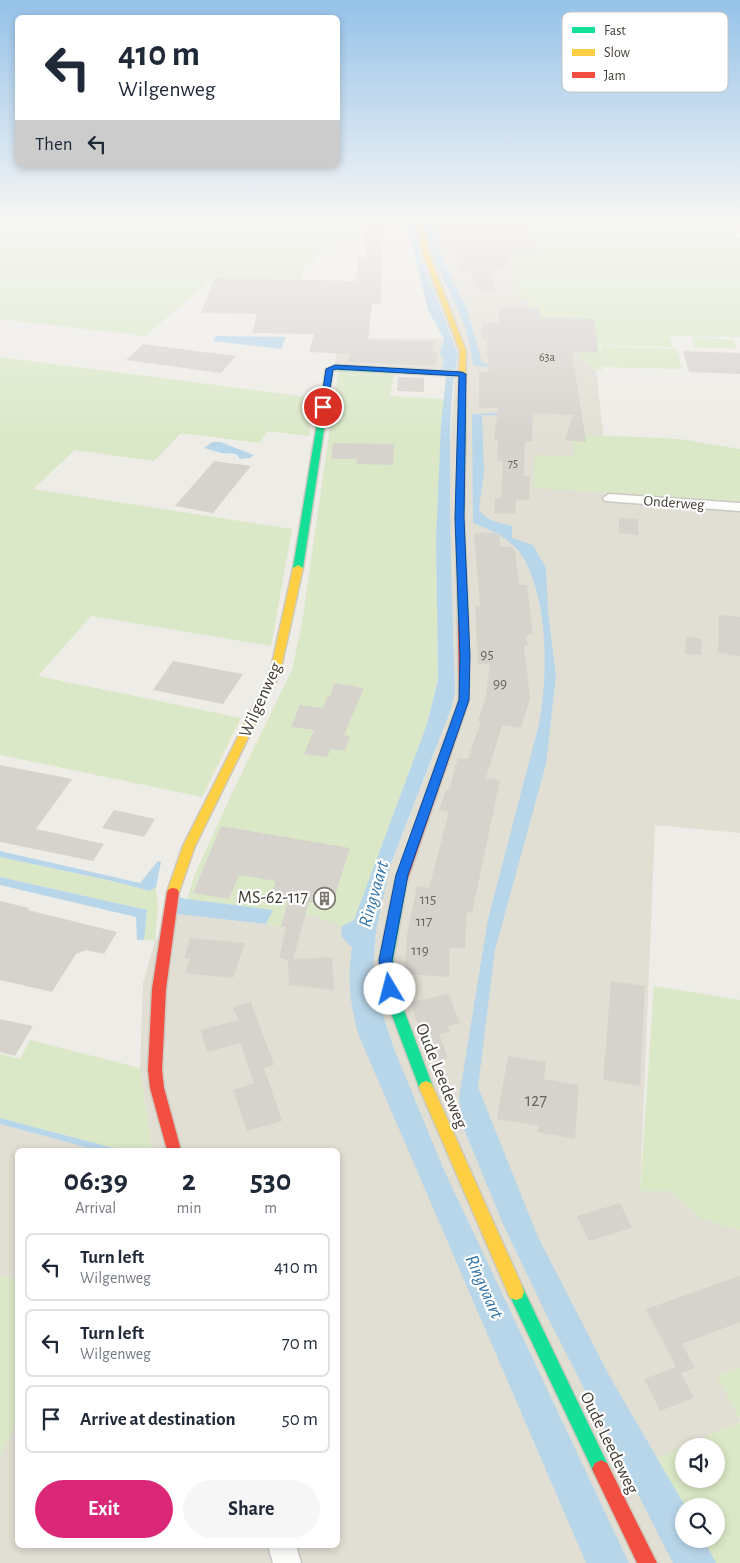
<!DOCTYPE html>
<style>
:root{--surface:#fff;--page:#f6f6f7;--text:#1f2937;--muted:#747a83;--line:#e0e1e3;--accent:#db2777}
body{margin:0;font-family:"Alegreya Sans",sans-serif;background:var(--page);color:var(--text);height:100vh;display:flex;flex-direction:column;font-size:19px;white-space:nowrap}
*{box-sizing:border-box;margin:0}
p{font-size:16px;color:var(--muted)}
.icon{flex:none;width:28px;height:28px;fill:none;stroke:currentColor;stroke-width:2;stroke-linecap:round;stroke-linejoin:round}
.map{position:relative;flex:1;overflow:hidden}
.drawer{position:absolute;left:15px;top:1148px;width:325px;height:400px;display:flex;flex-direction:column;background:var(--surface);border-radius:8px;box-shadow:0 2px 8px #0003}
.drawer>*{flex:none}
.hud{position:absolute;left:15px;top:15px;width:325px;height:152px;border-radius:8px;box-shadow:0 2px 8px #0003;background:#fff;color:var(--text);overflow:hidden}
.buttons{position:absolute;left:675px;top:1438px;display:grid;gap:10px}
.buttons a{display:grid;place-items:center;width:50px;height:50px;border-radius:50%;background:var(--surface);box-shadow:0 2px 8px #0003;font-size:25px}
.pin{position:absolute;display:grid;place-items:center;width:42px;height:42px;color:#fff;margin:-21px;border:2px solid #fff;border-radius:50%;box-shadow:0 1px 5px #0007}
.me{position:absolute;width:55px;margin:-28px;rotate:352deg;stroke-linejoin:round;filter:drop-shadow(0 0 4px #0008)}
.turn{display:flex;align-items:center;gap:18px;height:105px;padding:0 20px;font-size:22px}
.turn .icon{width:65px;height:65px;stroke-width:2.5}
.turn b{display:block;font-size:35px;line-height:42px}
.then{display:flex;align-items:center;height:48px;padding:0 20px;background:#0003;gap:10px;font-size:19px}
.eta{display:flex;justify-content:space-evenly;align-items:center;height:85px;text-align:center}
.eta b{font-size:30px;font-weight:600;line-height:35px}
.cta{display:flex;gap:10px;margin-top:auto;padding:10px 20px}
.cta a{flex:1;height:58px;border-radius:30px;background:var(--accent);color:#fff;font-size:20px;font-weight:600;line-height:58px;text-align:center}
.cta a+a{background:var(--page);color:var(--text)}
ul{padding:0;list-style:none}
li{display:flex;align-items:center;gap:15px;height:68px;margin:0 10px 8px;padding:0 10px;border:2px solid var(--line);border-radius:8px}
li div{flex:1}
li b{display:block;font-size:19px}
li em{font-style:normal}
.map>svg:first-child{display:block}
</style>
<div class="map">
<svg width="740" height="1563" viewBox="0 0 740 1563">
<rect width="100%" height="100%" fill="#eeece6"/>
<path fill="#e1ded3" d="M413 220H517L519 227 534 228 540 255 521 299H525L596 370 603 431 594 490 740 500V833L655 825 640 1191H670L702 1219 740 1230V1368L718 1376 740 1422 656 1459 685 1506 684 1539H703L716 1563H0V1124L96 1150H18V1545H338V1150H152L140 1068 143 983 155 941 176 914 280 926 285 910 354 921 390 866 436 749 454 647 450 585V446L455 372 425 267 418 250Z
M339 338 444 339 440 354 444 359 442 371 335 365Z"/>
<path fill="#dae8c7" d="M0 220H331L322 228 296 230H353L354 240H314L331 241 330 253H317L316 261 305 265 301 280 214 278 145 336 0 319Z
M673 220H716L740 241V337L669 336 673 347 599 345 601 355V346L677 349 682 369 602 367V370H596L525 299H521L513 255 540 254 534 228 692 231 690 226H677Z
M692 337 733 340 736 349 694 347Z
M0 357 315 398 309 436 268 431 259 443 181 433 154 461 75 450 33 489 292 529 271 646 91 616 38 676 241 718 202 797 0 755Z
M338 372 394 374 390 396 444 399 436 540 438 680 427 724 354 921 342 926 306 913 285 910 281 926 266 924 272 910 187 899 194 876 232 793 292 670 302 623Z
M572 434 680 439 740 449V502L534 488 535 455 575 457Z
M0 857 112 881 150 891 156 887 158 909 155 941 144 940 147 910 0 877Z
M654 986 740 1000V1230L702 1219 670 1191H640Z
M30 1040 140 1068 152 1150H121L0 1118V1054L20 1059Z
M0 1275 17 1280V1421L0 1456Z
M740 1368V1421L717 1376Z
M740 1422V1563H716L703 1539H716V1506H685L656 1459 684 1446V1479H716V1446H684Z"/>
<path fill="#b8d6ea" d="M406 220H413L418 250 458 355C449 395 450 440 450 481 450 551 453 621 455 692L451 709 390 866 376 931 373 968 379 1003 394 1049 444 1170 629 1563H586L359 1036C350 1006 347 980 352 948L341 936 342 926 354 920 427 724 438 680 436 540 441 424 446 377 442 371 444 359 440 354 444 339 428 310Z
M426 220H429L430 225 434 227 439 253 467 309 482 362C498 370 520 361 533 373V387L527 395 526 416 482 415 484 472 479 509C483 520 501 523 512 526V538L533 545 546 568 548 611 556 676 546 764 495 950 478 1087 538 1237 610 1377 685 1506 684 1539H703L716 1563H673L547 1316 503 1224 464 1129 459 1098 488 919 539 724C548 675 549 598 521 554 511 539 489 529 473 523L472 414 513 412 519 392 524 388 525 374 522 372 473 365C471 347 466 327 458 310 445 281 426 252 426 220Z
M216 336 286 337 281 349 213 341Z
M212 442H220L254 455 250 458 240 459 236 454 221 453 204 448Z
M0 851 140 883 158 861 161 862 156 887 150 891 112 881 0 857Z
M0 877 147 910 144 940H137L136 917 0 885Z
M178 897 187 899 273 910 266 924 176 914Z
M0 1118 121 1150H96L0 1124Z"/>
<path fill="#d6d3cd" d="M450 220H466L468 231 532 232 535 255 506 254 510 268H490L495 291H479L471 271H460L452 238Z
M363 229H383L381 303 372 304 368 340 434 341 433 353H438L435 366 347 362 350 354 309 352 314 334 252 333 257 314 201 313 214 278 356 281 358 257H366Z
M499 307 540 308V317L594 319 598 353 572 352 586 442 565 440 573 415 533 413 532 441H525L524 476H530L529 500 516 499 515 514 494 513 495 498H501L503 461H497L498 440 494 438 498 408H479V372H489L486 339H482V323H499Z
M143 344 203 352 236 356 221 373 126 360Z
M683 351 740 353V374L689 372Z
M398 377 424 378V392L397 391Z
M333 443 394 444 393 465 356 464 357 459H331Z
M214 461 251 466 213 513 175 506Z
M619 518 638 519V535L619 533Z
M474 533H499L500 547H511L515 550 519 585H527L533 635H526L528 646H524L530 698 521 728 502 725 486 778 500 780 472 913 467 912 465 949 450 947 449 977 404 974 407 934 417 886 429 888 449 812 439 810 446 790H449L458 758 468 759 481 721H478L485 700 490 664H478L475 606H480Z
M719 615 740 617V656L718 653Z
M686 637 702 639 701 655 685 654Z
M173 661 226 671 243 674 223 704 153 690Z
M334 683 364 688 344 735 350 736 345 751 331 749 327 757 304 754 314 730 291 727 300 705 323 708 328 696 330 697Z
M0 765 72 779 36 829 104 844 93 861 0 842Z
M114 810 155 819 144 837 102 828Z
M221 826 350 848 332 905 309 902 293 959 332 957 334 990 289 985 288 960 279 958 286 927 281 926 288 902 269 899 276 881 239 875 229 899 193 893Z
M0 901 29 908 28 910 117 932 104 954 86 950 76 954 52 992 0 980Z
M190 938 245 943 233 978 185 973 190 959 184 958Z
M611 981 645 986 640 1086 603 1080Z
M449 994 460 1023 448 1026 450 1032 439 1034 448 1058 432 1062 410 1002Z
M251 1002 274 1065 264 1068 282 1121 247 1131 233 1090 254 1083 240 1043 207 1052 201 1030 238 1020 233 1007Z
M0 1019 33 1026 15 1056 0 1052Z
M508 1056 546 1062 544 1079 579 1085 575 1139 537 1132 539 1126 497 1119Z
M620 1203 632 1228 589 1241 577 1216Z
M740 1276V1322L682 1344 695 1368 681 1373 694 1398 660 1411 644 1379 676 1367 646 1309Z"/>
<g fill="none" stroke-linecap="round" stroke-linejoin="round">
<defs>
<path id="street" d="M716 220H725L740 233V239Z
M609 494 740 503V511L605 501 603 498Z
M268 1545H296L301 1563H273Z"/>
<path id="fast" d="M337 365 463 372 467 374 463 376 333 370 303 568 298 571 293 568 326 369Z
M459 399 466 401 464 518 468 619 463 622 458 619 456 518Z
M401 877 405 878 407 881 393 960 396 989 433 1087 431 1091 426 1093 421 1091 419 1087 382 989 379 960 395 881 397 878Z
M516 1284 522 1286 607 1463 610 1469 607 1475 601 1478 595 1475 508 1292 510 1286Z"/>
<path id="slow" d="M416 220H422L429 254 466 351 465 403 458 401 460 351 423 254Z
M298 565 303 568 280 673 195 846 179 892 177 895H169L167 892 183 846 270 673 293 568Z
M426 1081 431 1083 433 1087 522 1286 524 1292 522 1298 516 1300 510 1298 419 1087 421 1083Z"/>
<path id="jam" d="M463 616 468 619 469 700 407 881 405 884H397L395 881 459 700 458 619Z
M173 888 177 889 179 892 166 989 162 1070 164 1088 181 1150H167L150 1088 148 1070 152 989 167 892 169 889Z
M601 1460 607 1463 657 1563H637L592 1469 595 1463Z"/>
</defs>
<use href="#street" stroke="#cac8c2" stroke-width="3"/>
<use href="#fast" stroke="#ccc9be" stroke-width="3"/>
<use href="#slow" stroke="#ccc9be" stroke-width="3"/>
<use href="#jam" stroke="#ccc9be" stroke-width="3"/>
<use href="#street" fill="#fcfcfb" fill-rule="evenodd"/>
<use href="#fast" fill="#16e098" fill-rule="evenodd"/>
<use href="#slow" fill="#ffcf43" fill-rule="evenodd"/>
<use href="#jam" fill="#f24e42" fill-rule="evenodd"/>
</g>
<linearGradient id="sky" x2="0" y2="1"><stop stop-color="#95c2e9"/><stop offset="0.5" stop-color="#f7f6f4"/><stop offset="1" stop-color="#f7f6f4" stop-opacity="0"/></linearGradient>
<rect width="740" height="439" fill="url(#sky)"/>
<path fill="#1a73e8" stroke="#114b97" d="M335 365 462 372 466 374 464 518 470 656 469 700 408 875 392 960 396 989 390 994 383 989 379 960 396 875 459 700 460 656 455 518 459 376 336 369 333 370 327 407 320 409 326 369Z"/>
<defs>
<symbol id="building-ring" viewBox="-11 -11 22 22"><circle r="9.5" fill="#fff" stroke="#7e7a72" stroke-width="1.5"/><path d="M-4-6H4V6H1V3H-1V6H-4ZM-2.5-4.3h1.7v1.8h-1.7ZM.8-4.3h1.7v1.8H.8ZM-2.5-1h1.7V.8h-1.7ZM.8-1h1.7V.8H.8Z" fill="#7e7a72"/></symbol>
</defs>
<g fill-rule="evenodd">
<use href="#building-ring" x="312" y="886" width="25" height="25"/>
</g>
<g text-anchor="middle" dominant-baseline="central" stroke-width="4.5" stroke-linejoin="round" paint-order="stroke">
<g font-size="12" fill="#68645c">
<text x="547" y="357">63a</text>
<text x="513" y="463">75</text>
</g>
<g font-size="15" fill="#423d34" stroke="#fff">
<text transform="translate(674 503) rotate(4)">Onderweg</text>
</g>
<g font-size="15" fill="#68645c">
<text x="487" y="654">95</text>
<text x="500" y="683">99</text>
<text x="428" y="899">115</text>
<text x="424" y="921">117</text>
<text x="420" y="950">119</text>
</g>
<g font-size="18" fill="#423d34" stroke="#fff">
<text transform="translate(261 700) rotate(-66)">Wilgenweg</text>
<text transform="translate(441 1076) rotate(68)">Oude Leedeweg</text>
<text transform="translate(609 1443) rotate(64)">Oude Leedeweg</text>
</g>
<g font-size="18" fill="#423d34" stroke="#fff" text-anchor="end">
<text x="308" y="898">MS-62-117</text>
</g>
<g font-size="18" fill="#68645c">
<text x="536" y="1101">127</text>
</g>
<g font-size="19" font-style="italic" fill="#3375a8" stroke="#fff">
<text transform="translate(374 894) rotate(-74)">Ringvaart</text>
<text transform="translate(484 1287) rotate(66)">Ringvaart</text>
</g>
</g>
<rect x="562" y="12" width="166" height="80" rx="8" fill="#fff" stroke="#c6c5c2" stroke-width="1"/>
<rect x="572" y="27" width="23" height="6" fill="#16e098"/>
<rect x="572" y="49" width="23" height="7" fill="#ffcf43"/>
<rect x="572" y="72" width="23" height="6" fill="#f24e42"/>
<g font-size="14" fill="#423d34">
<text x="604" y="35">Fast</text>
<text x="604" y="57">Slow</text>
<text x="604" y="80">Jam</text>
</g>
</svg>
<div class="buttons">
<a><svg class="icon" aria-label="sound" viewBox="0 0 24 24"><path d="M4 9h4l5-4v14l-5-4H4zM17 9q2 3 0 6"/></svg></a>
<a><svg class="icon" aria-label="search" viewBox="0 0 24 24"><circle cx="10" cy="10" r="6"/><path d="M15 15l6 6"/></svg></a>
</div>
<div class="pin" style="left:323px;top:407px;background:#d93025"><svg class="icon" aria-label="arrive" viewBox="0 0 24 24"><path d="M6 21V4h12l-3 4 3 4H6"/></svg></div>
<svg class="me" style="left:390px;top:989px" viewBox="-20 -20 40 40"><circle r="19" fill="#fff"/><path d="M0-13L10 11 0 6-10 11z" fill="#1a73e8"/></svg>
<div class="hud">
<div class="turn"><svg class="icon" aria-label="left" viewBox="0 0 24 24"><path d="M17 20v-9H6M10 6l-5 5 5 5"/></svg><div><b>410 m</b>Wilgenweg</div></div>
<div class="then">Then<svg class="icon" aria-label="left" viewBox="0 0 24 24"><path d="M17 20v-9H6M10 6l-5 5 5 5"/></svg></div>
</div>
<section class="drawer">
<div class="eta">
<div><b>06:39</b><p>Arrival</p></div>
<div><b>2</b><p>min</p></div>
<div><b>530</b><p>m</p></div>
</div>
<ul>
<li><svg class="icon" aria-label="left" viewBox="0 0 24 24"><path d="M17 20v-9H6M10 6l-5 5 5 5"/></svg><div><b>Turn left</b><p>Wilgenweg</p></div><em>410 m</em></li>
<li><svg class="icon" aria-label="left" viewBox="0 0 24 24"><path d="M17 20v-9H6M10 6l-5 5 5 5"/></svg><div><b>Turn left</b><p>Wilgenweg</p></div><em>70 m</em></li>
<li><svg class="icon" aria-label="arrive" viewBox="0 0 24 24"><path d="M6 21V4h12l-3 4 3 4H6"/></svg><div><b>Arrive at destination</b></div><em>50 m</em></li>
</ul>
<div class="cta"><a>Exit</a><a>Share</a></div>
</section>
</div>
